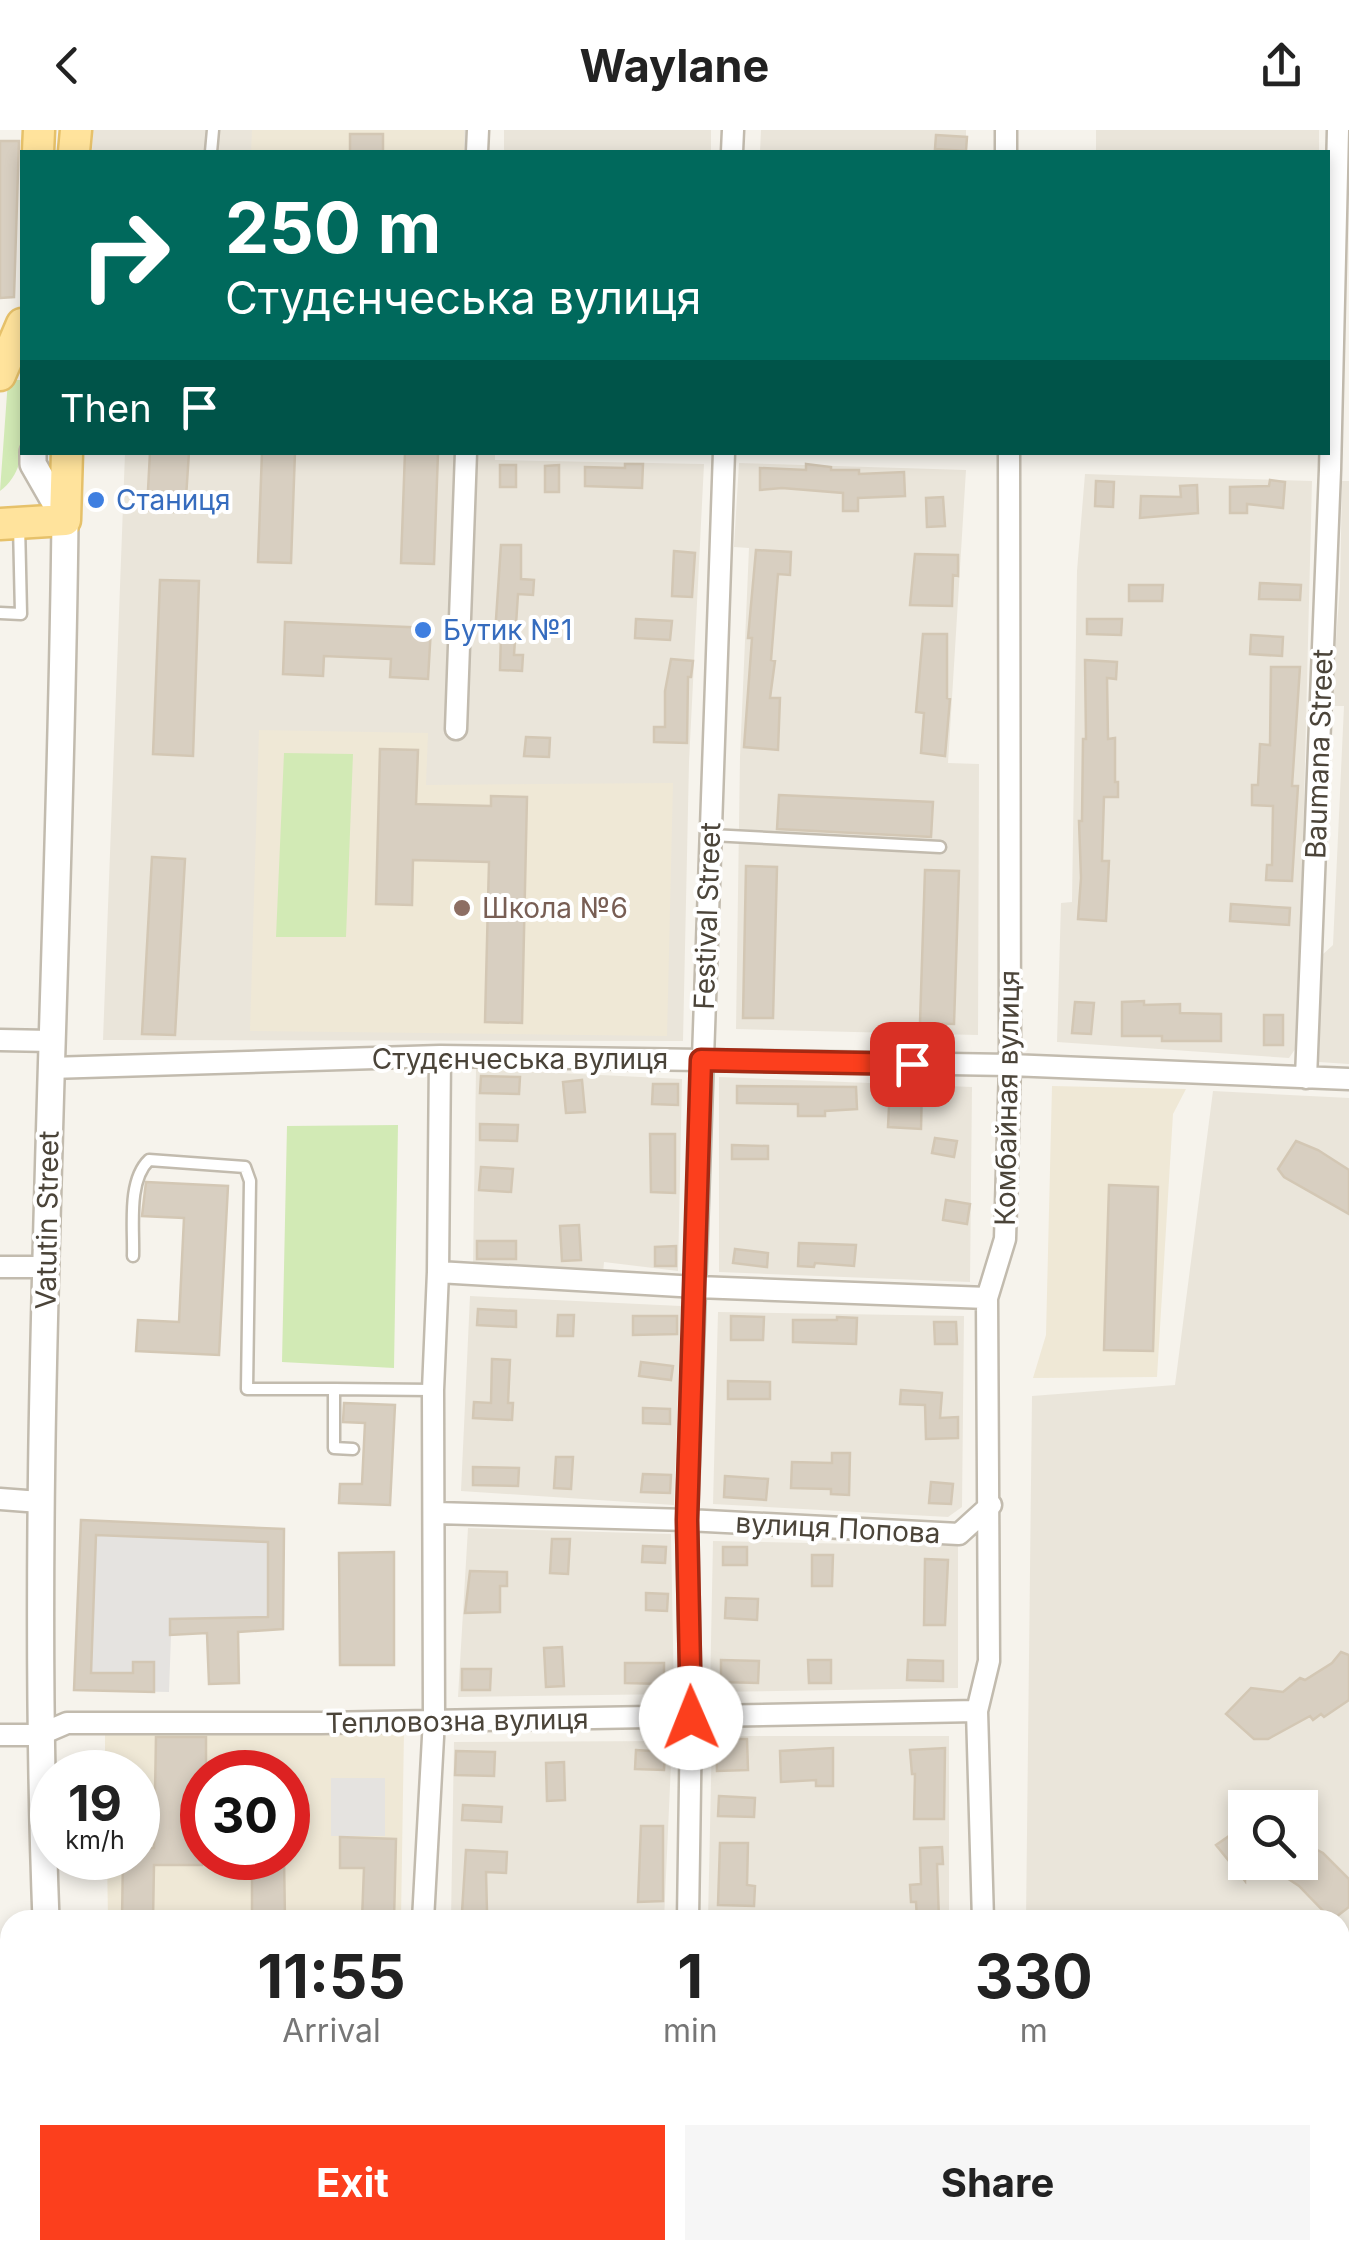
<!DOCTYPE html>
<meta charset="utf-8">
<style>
:root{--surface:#fff;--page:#f6f6f6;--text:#222;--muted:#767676;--accent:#fc3f1d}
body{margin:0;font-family:Inter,sans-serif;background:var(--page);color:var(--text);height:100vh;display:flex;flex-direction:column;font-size:38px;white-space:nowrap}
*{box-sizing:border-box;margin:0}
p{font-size:32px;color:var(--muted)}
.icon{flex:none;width:55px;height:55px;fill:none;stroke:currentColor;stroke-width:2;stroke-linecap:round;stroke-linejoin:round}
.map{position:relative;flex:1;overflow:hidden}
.details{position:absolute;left:0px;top:1780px;width:1350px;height:350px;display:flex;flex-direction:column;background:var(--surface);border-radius:30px 30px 0 0;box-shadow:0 5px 15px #0003}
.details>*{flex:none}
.hud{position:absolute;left:20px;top:20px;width:1310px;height:305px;border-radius:0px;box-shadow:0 5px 15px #0003;background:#00695c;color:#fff;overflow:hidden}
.buttons{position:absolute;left:1228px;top:1660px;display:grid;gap:20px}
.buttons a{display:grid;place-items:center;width:90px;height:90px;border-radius:0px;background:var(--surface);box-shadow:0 5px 15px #0003;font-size:50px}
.speed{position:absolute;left:30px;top:1620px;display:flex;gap:20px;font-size:50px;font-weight:700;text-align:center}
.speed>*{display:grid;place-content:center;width:130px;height:130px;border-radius:50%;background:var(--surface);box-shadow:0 5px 15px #0003;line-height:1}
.speed small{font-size:25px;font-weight:400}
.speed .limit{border:15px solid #d22;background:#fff;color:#111}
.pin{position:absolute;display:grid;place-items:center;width:85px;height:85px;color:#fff;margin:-42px;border-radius:20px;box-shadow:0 5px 15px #0006}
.me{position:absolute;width:110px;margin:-55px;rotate:359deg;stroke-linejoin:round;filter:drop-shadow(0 0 8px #0008)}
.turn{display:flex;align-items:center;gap:35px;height:210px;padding:0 40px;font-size:45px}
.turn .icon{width:130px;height:130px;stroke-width:2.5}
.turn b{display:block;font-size:70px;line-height:85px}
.then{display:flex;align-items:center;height:95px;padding:0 40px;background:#0003;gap:20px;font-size:38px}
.eta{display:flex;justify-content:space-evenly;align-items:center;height:170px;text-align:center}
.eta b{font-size:60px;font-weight:700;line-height:70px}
.cta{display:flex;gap:20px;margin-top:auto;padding:20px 40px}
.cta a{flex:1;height:115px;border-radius:0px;background:var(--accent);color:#fff;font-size:40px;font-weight:700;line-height:115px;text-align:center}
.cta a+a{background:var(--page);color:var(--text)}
header{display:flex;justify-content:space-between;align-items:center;height:130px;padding:0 40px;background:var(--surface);font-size:45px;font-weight:700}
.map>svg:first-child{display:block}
</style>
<header><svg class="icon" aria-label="back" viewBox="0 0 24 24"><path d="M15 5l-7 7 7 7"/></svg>Waylane<svg class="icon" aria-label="share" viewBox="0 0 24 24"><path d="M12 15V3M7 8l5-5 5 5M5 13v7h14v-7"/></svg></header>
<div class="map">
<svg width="1349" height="2130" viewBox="0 0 1349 2130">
<rect width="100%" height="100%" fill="#f6f3ec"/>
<path fill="#eae5da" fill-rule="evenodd" d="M93 0H469L468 22H92Z
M504 0H711V22H504Z
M761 0H966V22H760Z
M1096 0H1319V22H1096Z
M495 322V330L704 334 689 632 683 911 103 910 125 323Z
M739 333 966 340 948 633 979 634 978 905 736 899 740 627 749 418 734 417Z
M1085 344 1312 351 1298 915 1289 928 1057 912 1061 773 1072 772 1077 441Z
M1342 351H1349V934L1319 932 1321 826 1333 815 1344 576H1331L1340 457Z
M476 939 682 949 678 1141 604 1132 603 1144 473 1135Z
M719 947 972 957 970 1152 719 1142Z
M1213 961 1349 968V1928H1340V1790H1026L1032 1266 1175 1255ZM1245 1678H1300V1732H1245Z
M470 1166 681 1176 674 1375 461 1361Z
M718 1182 964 1186 962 1377 948 1387 713 1374Z
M468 1398 671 1404 674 1564 458 1567Z
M713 1411 958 1416V1558L710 1562Z
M712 1606H949V1790H708Z
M672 1611 664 1790H451L454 1612Z
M447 2120H664V2130H448Z
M709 2120H936V2130H709Z"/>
<path fill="#efe8d6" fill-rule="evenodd" d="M252 0H464V22H251Z
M259 600 428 603 426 655 673 653 667 906 250 901Z
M1052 956 1186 959 1173 984 1157 1247 1033 1248 1046 1205Z
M404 1600 401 1790H108L107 1728H138V1642H105V1604ZM202 1642H288V1728H202Z"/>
<path fill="#d2eab5" d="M8 250H22C22 286 33 337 0 361Z
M284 623 353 624 346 807H276Z
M398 995 394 1238 282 1232 287 996Z"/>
<path fill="#e5e3e0" d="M81 1390 284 1399 283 1499 171 1505 169 1562 74 1560Z
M331 1648H385V1706H331Z"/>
<path fill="#d8cfc1" stroke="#d3c7b4" stroke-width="2.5" d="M350 4H383V22H350Z
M936 5 967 7 966 21 935 19Z
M0 11H19L14 167 0 168Z
M150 322H189L185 383 147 380Z
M262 322H295L291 433 258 432Z
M405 322 438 323 434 434 401 433Z
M625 334H643L642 358 585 356V337L625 338Z
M806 334 831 337V340H859V344L904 342 905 366 858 368V381H843V363L782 358 760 360V338L806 340Z
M500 335H516V357H500Z
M559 335V362H545V336Z
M1270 350 1285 352 1283 378 1247 374V383H1230V357L1269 356Z
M1096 351 1114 352 1113 377 1095 376Z
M1197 355 1198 383 1140 388 1141 366 1181 367 1180 356Z
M943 367 945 396 927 397 926 368Z
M501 415H521V449L534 450 533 465 518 464 514 525H523L522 541 500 540 501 504H495Z
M756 420 791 422 790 445 778 444 771 530 775 531 770 568H780L778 620 744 617 752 508H748Z
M674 421 695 423 692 467 672 466Z
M915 424 958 425V446L953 445 952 476 910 475Z
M160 450 199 451 193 626 153 624Z
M1260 453 1301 455 1300 470 1259 469Z
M1129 455H1163L1162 471H1129Z
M636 489 672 491 670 510 635 508Z
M1087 489H1122L1121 505 1087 504Z
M285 492 431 498 428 549 390 547 391 529 324 526 323 546 283 544Z
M923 504H947V568L950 569 945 626 921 623 924 583 916 582Z
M1251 505 1283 507 1282 526 1250 524Z
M671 529 693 531 691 547H688L687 613 654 612V597H665V561Z
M1085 530 1117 532 1116 549 1107 548 1108 609 1115 608V652H1118V667H1104L1102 731H1109L1106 791 1078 789 1081 748 1079 691H1082L1083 609H1086Z
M1271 537H1300L1292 656H1298L1292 751 1266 750 1267 735H1272L1273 676 1252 675V655H1258L1260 614 1270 615Z
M526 607 550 608 549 627 524 626Z
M380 619 418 620 416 674 491 676V666L527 667 522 893 485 892 489 732 413 730 412 775 376 774Z
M779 665 933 672 931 707 777 699Z
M152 727 185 729 175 905 142 904Z
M746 736 777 737 773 888H743Z
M925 740 959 741 954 894 920 893Z
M1231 774 1290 778 1289 795 1230 791Z
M1144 871V875L1180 874V883L1221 884V911H1162V906H1122V872Z
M1075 872 1094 873 1091 904 1072 903Z
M1264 885H1283V915H1264Z
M481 946 520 947 519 964 480 963Z
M582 950 585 982 566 983 563 952Z
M653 954H678V975L652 974Z
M890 955 922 956 921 999 888 997Z
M737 956 856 957 857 979 825 981V986H798V974L737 973Z
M480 994 518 995 517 1011 480 1010Z
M650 1004H675V1063L651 1062Z
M935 1008 957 1011 954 1027 932 1023Z
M1296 1011 1318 1020 1349 1040V1084L1284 1047 1278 1039Z
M732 1015 768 1016V1029H732Z
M481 1037 513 1039 511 1062 479 1060Z
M146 1052 228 1056 219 1225 136 1221 138 1190 179 1192 184 1088 142 1086Z
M1109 1055 1158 1057 1153 1221 1104 1220Z
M946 1070 970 1074 967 1094 943 1090Z
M579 1095 581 1130 562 1131 560 1096Z
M477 1111H516V1129H477Z
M799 1113 856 1115 854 1136 815 1133 814 1137 798 1136Z
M676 1116V1136H655V1117Z
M735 1119 768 1123 767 1137 733 1133Z
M478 1179 516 1181V1197L477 1195Z
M558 1185H574L573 1206H557Z
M633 1186H677V1204L633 1205Z
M731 1186 764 1187 763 1210H731Z
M837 1187 857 1188 856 1214 793 1212V1190H837Z
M934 1192H956L957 1214H935Z
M492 1229 510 1230 508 1273H513L512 1290 473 1288 474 1272 491 1273Z
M641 1232 673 1236 671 1250 639 1246Z
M728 1251 770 1252V1269H728Z
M901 1260 942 1263 940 1288 958 1287V1308L926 1309 925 1275 900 1274Z
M344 1273 395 1275 390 1375 339 1373 340 1354H362L365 1293 343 1292Z
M643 1278 670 1279V1294L643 1293Z
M832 1323H850L849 1365 831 1364V1359L791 1358 792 1332 832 1333Z
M556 1327H573L571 1359 554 1358Z
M473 1337 519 1338 518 1356 473 1355Z
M643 1344 671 1345 670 1363 641 1362Z
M725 1346 768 1349 766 1370 724 1367Z
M931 1352 953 1354 951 1374 929 1373Z
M81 1390 284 1399 283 1499 238 1502 239 1553 209 1554 207 1503 170 1505V1489L268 1487V1412L96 1405 91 1543H133V1532H154V1562L74 1560Z
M552 1409H570L568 1444 550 1443Z
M643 1416 666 1417 665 1433 642 1432Z
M723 1417H747V1435H723Z
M394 1422V1535H340L339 1423Z
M812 1425H833L832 1456H812Z
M925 1429 948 1430 945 1495H924Z
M470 1441 507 1442V1456H500V1482L465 1483Z
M646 1463 668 1464 667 1481 646 1480Z
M726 1468 758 1469 757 1490 725 1488Z
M562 1517 564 1556 546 1557 544 1518Z
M1341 1522 1349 1525V1570L1324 1587 1321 1584 1313 1590 1310 1586 1268 1609H1254L1226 1584 1251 1558 1283 1562 1300 1548 1305 1550 1332 1533Z
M721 1530 759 1531 758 1553 721 1552Z
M808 1530H831V1553H809Z
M908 1530 943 1531V1551L907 1550Z
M625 1533H664V1554L625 1553Z
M462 1539H491L490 1560H462Z
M156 1607H206V1637H202V1735H154L153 1790H122L123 1728H138V1718H154Z
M716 1609H747L748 1640 717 1641Z
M833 1618V1656H816V1650L781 1652 780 1621Z
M945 1618 944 1689H914L915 1644H912L910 1620Z
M636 1620 665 1622 664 1640 635 1639Z
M456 1621 495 1622 494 1646 455 1645Z
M564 1632 565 1670 547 1671 546 1633Z
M719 1666 755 1668 754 1687 718 1686Z
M463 1675 502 1677 501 1692 462 1690Z
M1245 1695V1751L1216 1715Z
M641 1696H663V1771L638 1772Z
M340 1707 396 1709 394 1790H362L364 1738H340Z
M1300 1711 1323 1723 1349 1749V1777L1332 1790 1299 1756 1263 1732H1300Z
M720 1713H748L747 1755 755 1756 754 1776 718 1775Z
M942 1717 943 1734H937L939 1790H917L916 1772H911L910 1755 921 1754 920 1718Z
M466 1720 507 1722 506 1743 486 1742 487 1782H462Z
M252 1728H284L285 1790H252Z"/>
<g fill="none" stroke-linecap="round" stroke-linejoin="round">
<defs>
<path id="service" d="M211 22 213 0
M0 483 21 484 19 394
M711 705 940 717
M133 1126C134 1098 127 1051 149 1030L245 1037 250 1051 247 1259H334V1318L353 1319
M334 1259 433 1260
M1172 2120V2130"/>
<path id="minor" d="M1006 0V22
M477 22 478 0
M732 22 733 0
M456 599 466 322
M0 910 51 911
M50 938 440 926 1010 935 1349 949
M1306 948 1330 340 1338 0
M0 1137H46
M438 1142 697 1157 987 1168
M0 1369 40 1372
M435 1383 687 1390 959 1404 991 1375
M0 1605H39L67 1593H321L977 1581
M423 1790 434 1589 433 1260 438 1142 440 926
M688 1790 691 1588 687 1390 724 322
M983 1790 977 1581 989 1531 987 1168 1005 1109 1010 935 1009 322
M1340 1950H1349
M0 1992H10
M417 2120V2130
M683 2130 684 2120
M967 2130 969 2120"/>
<path id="tertiary" d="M33 322V334L65 390C60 857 28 1323 46 1790
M48 2130V2120"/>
<path id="primary" d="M38 22 39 0
M74 22 76 0
M0 245 22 194
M0 394 65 390 67 322"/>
</defs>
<use href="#service" stroke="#c2bbae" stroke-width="15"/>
<use href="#minor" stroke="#c2bbae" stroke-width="25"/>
<use href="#tertiary" stroke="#c2bbae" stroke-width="30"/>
<use href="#primary" stroke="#e6c16a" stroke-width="35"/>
<use href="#service" stroke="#fff" stroke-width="10"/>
<use href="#minor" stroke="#fff" stroke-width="20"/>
<use href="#tertiary" stroke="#fff" stroke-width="25"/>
<use href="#primary" stroke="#ffe39c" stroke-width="30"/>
</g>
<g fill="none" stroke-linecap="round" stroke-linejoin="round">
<defs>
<path id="route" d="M691 1588 687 1390 701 930 912 934"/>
</defs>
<use href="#route" stroke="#a42913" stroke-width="25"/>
<use href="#route" stroke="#fc3f1d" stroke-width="18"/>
</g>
<g fill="#3f7fe0" stroke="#fff" stroke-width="4">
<circle cx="96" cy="370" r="10"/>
<circle cx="423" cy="500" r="10"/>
</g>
<circle fill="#8d6e63" stroke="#fff" stroke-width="4" cx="462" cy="778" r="10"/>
<g text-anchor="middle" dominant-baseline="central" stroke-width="8" stroke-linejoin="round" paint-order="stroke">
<g font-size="28" fill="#366cbe" stroke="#fff" text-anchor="start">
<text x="116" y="370">Станиця</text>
<text x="443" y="500">Бутик №1</text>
</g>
<g font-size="28" fill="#4b4439" stroke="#fff">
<text transform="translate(1319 624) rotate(-88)">Baumana Street</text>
<text transform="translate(707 786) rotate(-88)">Festival Street</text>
<text x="520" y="929">Студєнчеська вулиця</text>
<text transform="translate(1007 968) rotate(-89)">Комбайная вулиця</text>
<text transform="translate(47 1090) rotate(-89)">Vatutin Street</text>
<text transform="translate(838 1398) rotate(3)">вулиця Попова</text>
<text transform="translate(457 1591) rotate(-1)">Тепловозна вулиця</text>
</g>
<g font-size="28" fill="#785e54" stroke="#fff" text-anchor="start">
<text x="482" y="778">Школа №6</text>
</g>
</g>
</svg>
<div class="buttons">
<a><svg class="icon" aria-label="search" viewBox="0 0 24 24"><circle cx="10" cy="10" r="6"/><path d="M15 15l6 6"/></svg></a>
</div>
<div class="speed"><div>19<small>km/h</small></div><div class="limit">30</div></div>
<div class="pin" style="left:912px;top:934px;background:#d93025"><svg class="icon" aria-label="arrive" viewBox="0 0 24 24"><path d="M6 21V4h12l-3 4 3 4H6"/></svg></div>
<svg class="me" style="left:691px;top:1588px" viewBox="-20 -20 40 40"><circle r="19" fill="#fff"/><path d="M0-13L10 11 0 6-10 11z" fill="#fc3f1d"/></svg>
<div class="hud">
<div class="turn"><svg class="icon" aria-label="right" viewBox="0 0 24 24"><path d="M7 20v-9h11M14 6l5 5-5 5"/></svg><div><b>250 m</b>Студєнчеська вулиця</div></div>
<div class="then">Then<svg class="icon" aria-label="arrive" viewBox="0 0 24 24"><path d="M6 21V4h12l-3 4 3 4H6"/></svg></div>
</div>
<section class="details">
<div class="eta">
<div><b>11:55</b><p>Arrival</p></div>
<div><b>1</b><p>min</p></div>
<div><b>330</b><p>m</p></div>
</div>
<div class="cta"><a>Exit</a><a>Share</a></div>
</section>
</div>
